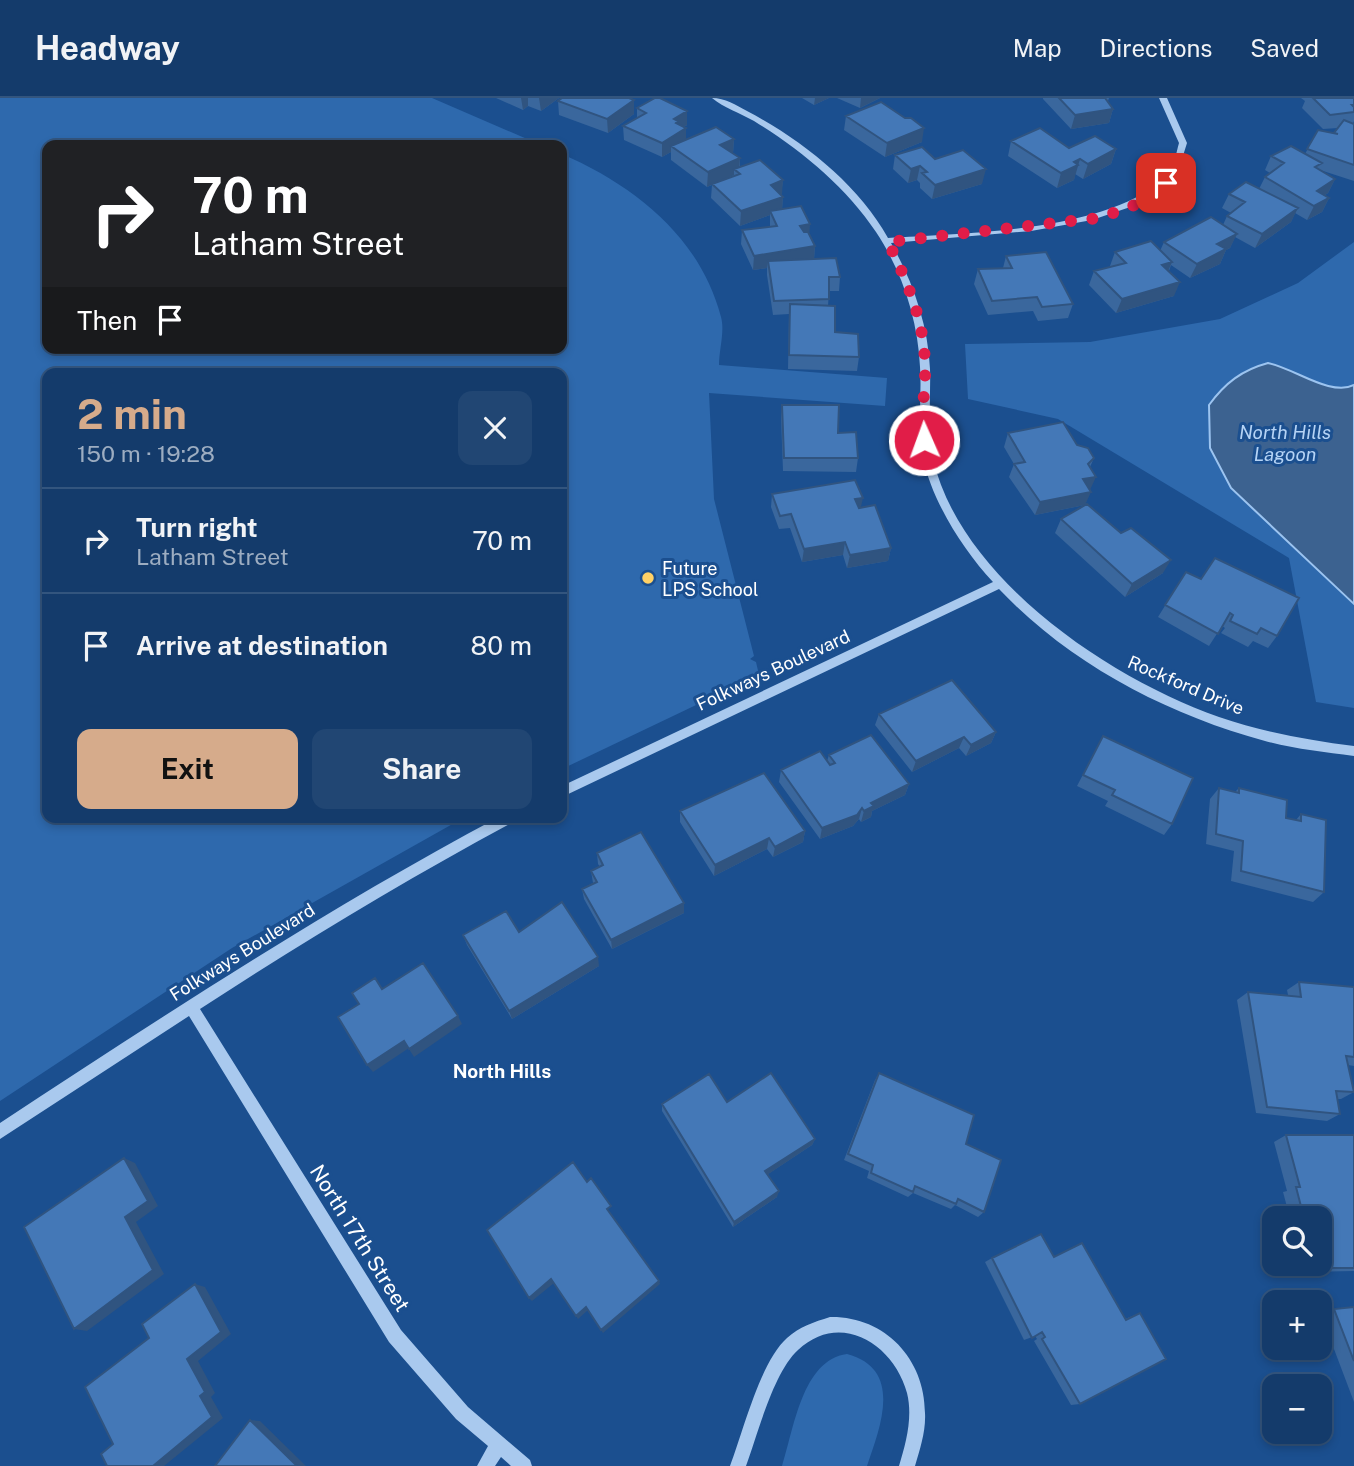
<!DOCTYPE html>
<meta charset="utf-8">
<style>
:root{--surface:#143b6b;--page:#214673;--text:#f1f3f6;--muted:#9dadc1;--line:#33557e;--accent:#d6ab8b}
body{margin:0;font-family:"Public Sans",sans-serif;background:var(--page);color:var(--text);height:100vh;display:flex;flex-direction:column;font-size:26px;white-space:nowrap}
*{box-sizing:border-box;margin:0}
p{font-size:23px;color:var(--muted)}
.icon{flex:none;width:38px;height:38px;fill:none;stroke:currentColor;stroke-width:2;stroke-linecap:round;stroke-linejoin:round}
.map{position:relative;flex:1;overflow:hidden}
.panel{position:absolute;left:42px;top:270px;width:525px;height:455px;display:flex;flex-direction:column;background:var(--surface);border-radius:14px;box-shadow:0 4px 10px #0003,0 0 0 2px var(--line)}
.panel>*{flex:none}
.hud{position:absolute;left:42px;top:42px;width:525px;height:214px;border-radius:14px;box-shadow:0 4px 10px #0003,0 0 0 2px var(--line);background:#202124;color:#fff;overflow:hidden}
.fabs{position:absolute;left:1262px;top:1108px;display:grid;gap:14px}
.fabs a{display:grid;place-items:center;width:70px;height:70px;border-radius:14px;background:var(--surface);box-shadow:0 4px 10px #0003,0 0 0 2px var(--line);font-size:35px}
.pin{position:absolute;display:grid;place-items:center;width:60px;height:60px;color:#fff;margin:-30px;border-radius:14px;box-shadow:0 4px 10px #0006}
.me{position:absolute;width:77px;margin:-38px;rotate:358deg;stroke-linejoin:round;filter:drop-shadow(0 0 5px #0008)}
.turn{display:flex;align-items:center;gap:24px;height:147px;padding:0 35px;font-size:32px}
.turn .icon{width:91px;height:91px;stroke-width:2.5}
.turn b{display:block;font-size:49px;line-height:60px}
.then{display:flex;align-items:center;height:66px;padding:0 35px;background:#0003;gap:14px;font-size:26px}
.round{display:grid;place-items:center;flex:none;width:74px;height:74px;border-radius:14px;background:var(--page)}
.summary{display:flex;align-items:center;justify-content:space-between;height:119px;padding:0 35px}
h1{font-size:42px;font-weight:700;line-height:52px;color:var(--accent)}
.cta{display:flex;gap:14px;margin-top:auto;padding:14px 35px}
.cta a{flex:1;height:80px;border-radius:14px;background:var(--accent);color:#111;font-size:28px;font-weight:700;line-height:80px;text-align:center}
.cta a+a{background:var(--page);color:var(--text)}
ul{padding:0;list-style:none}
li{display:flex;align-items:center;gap:21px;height:105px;padding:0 35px;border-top:2px solid var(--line)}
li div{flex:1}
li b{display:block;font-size:26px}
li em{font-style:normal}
header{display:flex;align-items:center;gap:42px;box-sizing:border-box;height:98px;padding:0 35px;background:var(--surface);border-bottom:2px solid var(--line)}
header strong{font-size:33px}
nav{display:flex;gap:38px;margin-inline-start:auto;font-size:24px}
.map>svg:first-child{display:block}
</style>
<header>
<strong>Headway</strong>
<nav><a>Map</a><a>Directions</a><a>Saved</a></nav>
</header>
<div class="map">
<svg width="1354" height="1368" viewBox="0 0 1354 1368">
<rect width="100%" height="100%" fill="#1b4f8f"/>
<path fill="#2e69ad" d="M0 0H432L541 47H47V250H562V56C635 88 700 139 721 219 725 233 719 252 719 267L887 280 885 308 709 295 714 401 754 558 750 561 756 564 759 577 562 671V275H47V719H465L232 850 0 1003Z
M1354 144V610L1316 604 1289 460 1058 321 968 301 965 246 1090 244 1220 221 1298 185Z
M847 1256C904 1271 880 1330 867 1368H782C794 1331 802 1262 847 1256Z"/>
<path fill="#3c6290" stroke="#9cc4f0" stroke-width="2" d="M1268 265C1294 270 1331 299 1354 287V506L1231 390 1210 350 1209 307C1225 285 1242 272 1268 265Z"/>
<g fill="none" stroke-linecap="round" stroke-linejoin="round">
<path fill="#a9c9ee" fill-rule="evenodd" d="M712 0C725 0 736 7 747 13 802 42 858 86 888 140 967 135 1107 134 1166 79 1174 72 1176 55 1179 45L1159 0H1167L1187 45 1176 80 1142 105 1092 122 1031 133 891 145C913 184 928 226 930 271 931 301 927 332 933 361 961 481 1110 581 1219 619 1263 634 1308 642 1354 648V658C1324 654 1294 651 1265 643 1166 616 1070 566 999 491L562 699V688L993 484C963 452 932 403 923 360 917 330 922 299 920 269 918 222 902 173 876 134 845 88 801 52 754 23 740 15 724 10 712 0Z
M499 719H517L515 723C407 781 303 844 200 911L401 1232 468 1309 530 1362 532 1368H511L501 1359 495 1368H477L488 1348 456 1321 389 1244 189 918 0 1041V1025C163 918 326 811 499 719Z
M830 1219C884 1218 925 1260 925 1315 926 1333 920 1351 915 1368H899C906 1345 913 1319 907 1295 894 1246 840 1212 798 1252 773 1275 758 1336 746 1368H730C743 1334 760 1264 787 1240 799 1229 814 1224 830 1219Z"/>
</g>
<path fill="#3a679d" d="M496 0H559L541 13 528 8 523 12Z
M802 0H829L814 7Z
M837 0H880L860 10Z
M1043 0H1109L1108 3 1113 11 1109 25 1071 31 1043 1Z
M1301 0H1354V23L1353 25 1354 26V83L1320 72 1335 81 1328 95 1325 97 1329 100 1322 114 1307 122 1295 115 1291 124 1255 150 1235 139 1230 150 1226 152 1220 166 1190 180 1171 167 1169 173 1174 198 1116 215 1089 187 1094 173 1111 169 1110 168 1115 154 1160 153 1164 144 1223 127 1227 118 1231 115 1222 110 1229 96 1259 91 1265 79 1270 75 1265 72 1271 58 1305 56 1318 32 1333 35 1338 30 1323 31 1302 10 1305 3Z
M558 3 634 16 608 35 559 17Z
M637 10 687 13V27L684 29 686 42 734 41 733 55 740 60V69L783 82 781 97 783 99 782 111 809 137 815 148 814 161 840 179 839 193H829L828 208 835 234 859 259 857 273 788 271 789 216 773 217 767 177V170L753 172 741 146 742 132 770 129V117L740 128 711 100 712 87 707 89 671 62V54L662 59 624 42 623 28 637 20Z
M846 18 922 44 885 59 844 32Z
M1011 43 1069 50 1116 51 1111 66 1083 81 1075 76 1074 82 1057 90 1008 58Z
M895 57 935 61 982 86 932 101 920 90V85L917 82 908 85 893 71Z
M1006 158 1073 206 1068 220 1038 223 1033 213 988 217 974 186 978 171 1003 170Z
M782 307 838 335 858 360 856 374 783 373 781 320Z
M1008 335 1077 347 1094 360 1090 369V392L1085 407 1163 475 1125 499 1055 435 1061 421 1085 407 1035 417 1009 379 1014 366 1004 349Z
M772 396 861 409 891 450 888 463 847 470 843 457 802 464 790 430 779 431 771 409Z
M1186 474 1277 538 1268 550 1253 543 1248 549 1221 535 1225 530 1222 528 1209 548 1158 519Z
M879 616 996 634 991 645 966 658 959 650 912 674 875 627Z
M1103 638 1172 726 1164 737 1105 708 1108 703 1077 688Z
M829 657 909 686 905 697 872 713 871 719 861 724 859 721 853 728 820 741 779 684 781 672 827 663Z
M1219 690 1235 694 1239 690 1286 720 1296 722 1301 716 1324 794 1313 804 1231 783 1234 753 1206 746 1210 701Z
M680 713 805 733 803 744 773 759 767 751 714 778 680 724Z
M597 755 684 805V815L612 851 584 801 582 791 593 785 591 773 600 769 598 766Z
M519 834 599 868 512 921 467 847 463 837Z
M1299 884 1354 889V968L1348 967 1354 994 1341 1001H1337L1340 1016 1327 1023 1256 1015 1237 902 1248 894 1288 897 1287 892Z
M879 975 966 1046 984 1114 978 1119 955 1107 951 1111 913 1095 908 1099 867 1080 869 1073 844 1062 875 982Z
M727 1004 815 1041 812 1047 768 1076 777 1099 733 1129 662 1013V1006Z
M1286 1037H1354V1173L1305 1174 1303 1166H1320V1120H1290L1283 1094 1287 1093 1274 1044Z
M1054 1159 1125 1221 1140 1215 1080 1306 1071 1307 1034 1243 1037 1241 1035 1238 1024 1242 985 1164 992 1160Z
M1354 1209V1304L1320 1214Z"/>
<path fill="#305480" d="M521 0H528V8L523 12Z
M539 0H559L541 13Z
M815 0H829L814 7Z
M861 0H880L860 10Z
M634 2V16L608 35 607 21Z
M1113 11 1109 25 1071 31 1075 17Z
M687 13V27L678 32 686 30V45L671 48V54L662 59V45L674 21Z
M924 30 922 44 885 59 887 45Z
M734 41 733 55 720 47Z
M1116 51 1111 66 1083 81 1088 66Z
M740 60 739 74 734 71V77L707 89 708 74Z
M1080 61 1074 82 1057 90 1061 75 1074 64Z
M920 68 917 82 908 85 911 71Z
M986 71 982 86 932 101 935 87Z
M1335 81 1328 95 1310 107 1317 93Z
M783 82 782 96 769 101 771 87Z
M783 99 782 113H770V117L740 128 741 113Z
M1329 100 1322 114 1307 122 1314 108Z
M1298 110 1291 124 1255 150 1262 136Z
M810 126 809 141 799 142 800 128Z
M1237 136 1230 150 1226 152 1220 166 1190 180 1197 166 1217 146Z
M815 148 814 162 768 163 767 170 753 172 754 158Z
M1172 164 1166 178 1162 167Z
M1180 184 1174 198 1116 215 1122 201Z
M1096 379 1090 392 1083 381Z
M1091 394 1085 407 1035 417 1040 404Z
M863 400 860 413 855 401Z
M845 444 843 457 802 464 804 451Z
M891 450 888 463 847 470 850 457Z
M1171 462 1163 475 1125 499 1132 486Z
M996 634 991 645 966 658 971 647Z
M964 639 959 650 912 674 916 663Z
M909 686 905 697 872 713 871 719 861 724 864 713 871 705Z
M862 710 859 721 853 728 820 741 822 730Z
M805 733 803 744 773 759 775 749Z
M769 740 767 751 714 778 715 767Z
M684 805V815L612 851 611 842Z
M598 859 599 868 512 921 509 913Z
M458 918 462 926 414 959 409 951Z
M404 943 409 950 373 974 367 967Z
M815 1041 812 1047 764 1079 765 1073Z
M124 1060 135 1065 158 1108 136 1124 164 1176 87 1233 74 1231Z
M779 1093 777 1099 733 1129 734 1124Z
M551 1181 554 1185 532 1203 529 1200Z
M659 1183 660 1186 603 1235 601 1232Z
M195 1186 205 1189 231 1236 198 1263 215 1295 211 1299 223 1320 164 1368H153L200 1298 187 1261Z
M586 1209 588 1212 578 1221 576 1218Z
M250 1322 260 1323 306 1368H297Z"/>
<path fill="#4478b7" stroke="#305480" stroke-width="2" d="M562 0H629L634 2 607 21 558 3Z
M655 0H660L687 13 674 21 678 23 676 25 686 30 662 45 623 28 646 15 637 10Z
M1059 0H1105L1113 11 1075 17Z
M1313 0H1354V7H1352L1354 9V14L1330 17Z
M881 4 905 20H911L924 30 887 45 846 18Z
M1344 22 1354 26V67L1307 51 1318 32 1338 36 1334 35Z
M716 29 734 41 720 47 740 60 708 74 671 48Z
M1040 30 1069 50 1095 38 1116 51 1088 66 1080 61 1074 64 1078 67 1061 75 1011 43Z
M1291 48 1322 65 1315 69 1335 81 1317 93 1329 100 1314 108 1265 79 1284 65 1271 58Z
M922 49 935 61 963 52 986 71 935 87 922 75 927 74 920 68 911 71 895 57Z
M760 62 783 82 771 87 783 99 741 113 712 86 740 76 734 71Z
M1246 84 1298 110 1262 136 1227 118 1245 104 1229 96Z
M801 108 810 126 800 128 804 134H808L815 148 754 158 742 132 777 128 770 113Z
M1211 119 1237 136 1217 146 1226 151 1197 166 1164 144Z
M1151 143 1172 164 1162 167 1180 184 1122 201 1094 173 1126 165 1115 154Z
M1046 154 1073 206 1042 209 1037 199 992 203 978 171 1012 170 1006 158Z
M836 160 840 179H829V201L774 203 768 163Z
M790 206 835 208V234L858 236 859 259 789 257Z
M782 307H839L838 335 856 334 858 360H784Z
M1063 324 1077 347 1088 350 1094 360 1088 366 1096 379 1083 381 1091 394 1040 404 1014 366 1025 364 1008 335Z
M855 382 863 400 855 401 859 410 875 407 891 450 850 457 845 444 804 451 791 416 780 418 772 396Z
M1087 406 1121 435 1131 430 1171 462 1132 486 1061 421Z
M1215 460 1299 500 1277 538 1261 530 1257 536 1230 523 1233 517 1230 515 1218 536 1165 507 1186 474 1201 481Z
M952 582 996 634 971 647 964 639 916 663 879 616Z
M871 637 909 686 871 705 874 708 864 713 862 710 857 717 822 730 781 672 820 653 830 667 835 665 829 657Z
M1103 638 1193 680 1172 726 1112 697 1115 692 1083 677Z
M764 675 805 733 775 749 769 740 715 767 680 713Z
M1219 690 1239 695V690L1287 702 1286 720 1301 723V716L1326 722 1324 794 1241 773 1243 743 1216 736Z
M641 734 684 805 611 842 582 791 597 784 591 773 603 767 597 755Z
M562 804 598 859 509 913 463 837 506 813 519 834Z
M423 865 458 918 409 951 404 943 367 967 338 919 359 906 352 895 375 880 382 891Z
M1299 884 1354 889V959L1346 958 1354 994 1336 993 1340 1016 1267 1009 1248 894 1301 899Z
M771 975 815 1041 765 1073 779 1093 734 1124 662 1006 709 976 727 1004Z
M879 975 974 1017 966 1046 1001 1062 984 1114 958 1101 956 1106 915 1088 913 1094 871 1075 873 1067 848 1056Z
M1286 1037H1354V1170H1318L1317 1166H1320V1120H1304L1296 1089H1300Z
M124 1060 148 1103 125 1119 153 1172 74 1231 24 1129Z
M573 1064 587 1084 591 1080 611 1108 607 1111 659 1183 601 1232 586 1209 576 1218 551 1181 529 1200 487 1132Z
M1041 1136 1054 1159 1082 1145 1126 1222 1140 1215 1166 1261 1080 1306 1042 1241 1045 1239 1042 1234 1032 1240 992 1160Z
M195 1186 221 1234 187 1261 205 1294 200 1298 212 1319 153 1368H107L101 1356 113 1346 85 1289 149 1240 142 1226Z
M1354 1209V1263L1334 1211Z
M250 1322 297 1368H215Z"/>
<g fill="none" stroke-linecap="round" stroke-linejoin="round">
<path stroke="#e11d48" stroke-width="12" stroke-dasharray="0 21.6" d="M924 342C920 316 926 292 925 266 924 222 907 183 888 144L1098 120 1131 109 1166 85"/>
</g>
<circle fill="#ffd166" stroke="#1b4f8f" stroke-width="2.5" cx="648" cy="480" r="7"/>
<g text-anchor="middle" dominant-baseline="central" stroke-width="6" stroke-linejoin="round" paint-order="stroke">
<g font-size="18" fill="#fff" stroke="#1b4f8f" text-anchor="start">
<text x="662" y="470">Future<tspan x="662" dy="21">LPS School</tspan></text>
</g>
<g font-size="18" fill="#fff" stroke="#1b4f8f">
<text transform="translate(773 572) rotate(-25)">Folkways Boulevard</text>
<text transform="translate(1186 587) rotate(23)">Rockford Drive</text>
<text transform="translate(242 854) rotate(-32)">Folkways Boulevard</text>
</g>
<g font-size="19" font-style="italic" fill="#b5d3f5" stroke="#1b4f8f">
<text x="1285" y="334">North Hills<tspan x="1285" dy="22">Lagoon</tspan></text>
</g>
<g font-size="19" font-weight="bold" fill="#fff" stroke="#1b4f8f">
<text x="502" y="973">North Hills</text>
</g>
<g font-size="21" fill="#fff" stroke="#1b4f8f">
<text transform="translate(360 1140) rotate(58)">North 17th Street</text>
</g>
</g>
</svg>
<div class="fabs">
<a><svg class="icon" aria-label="search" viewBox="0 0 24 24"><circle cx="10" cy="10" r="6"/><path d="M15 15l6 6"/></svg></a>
<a>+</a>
<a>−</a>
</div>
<div class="pin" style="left:1166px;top:85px;background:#d93025"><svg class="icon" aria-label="arrive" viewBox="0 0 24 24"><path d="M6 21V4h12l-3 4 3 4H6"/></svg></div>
<svg class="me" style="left:924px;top:342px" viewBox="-20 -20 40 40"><circle r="17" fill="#e11d48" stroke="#fff" stroke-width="3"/><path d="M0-11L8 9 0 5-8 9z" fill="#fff"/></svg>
<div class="hud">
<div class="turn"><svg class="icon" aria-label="right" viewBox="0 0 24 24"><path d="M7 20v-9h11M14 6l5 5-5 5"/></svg><div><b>70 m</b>Latham Street</div></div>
<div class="then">Then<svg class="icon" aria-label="arrive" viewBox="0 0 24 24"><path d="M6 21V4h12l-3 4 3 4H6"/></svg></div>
</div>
<section class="panel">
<div class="summary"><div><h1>2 min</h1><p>150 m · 19:28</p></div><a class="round"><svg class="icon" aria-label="close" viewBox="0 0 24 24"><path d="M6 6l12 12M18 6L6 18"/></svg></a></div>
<ul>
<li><svg class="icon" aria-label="right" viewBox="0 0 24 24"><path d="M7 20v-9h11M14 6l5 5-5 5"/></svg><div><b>Turn right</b><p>Latham Street</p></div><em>70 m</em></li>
<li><svg class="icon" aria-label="arrive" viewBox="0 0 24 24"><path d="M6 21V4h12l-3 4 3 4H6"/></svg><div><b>Arrive at destination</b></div><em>80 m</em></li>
</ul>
<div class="cta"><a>Exit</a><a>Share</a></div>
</section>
</div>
